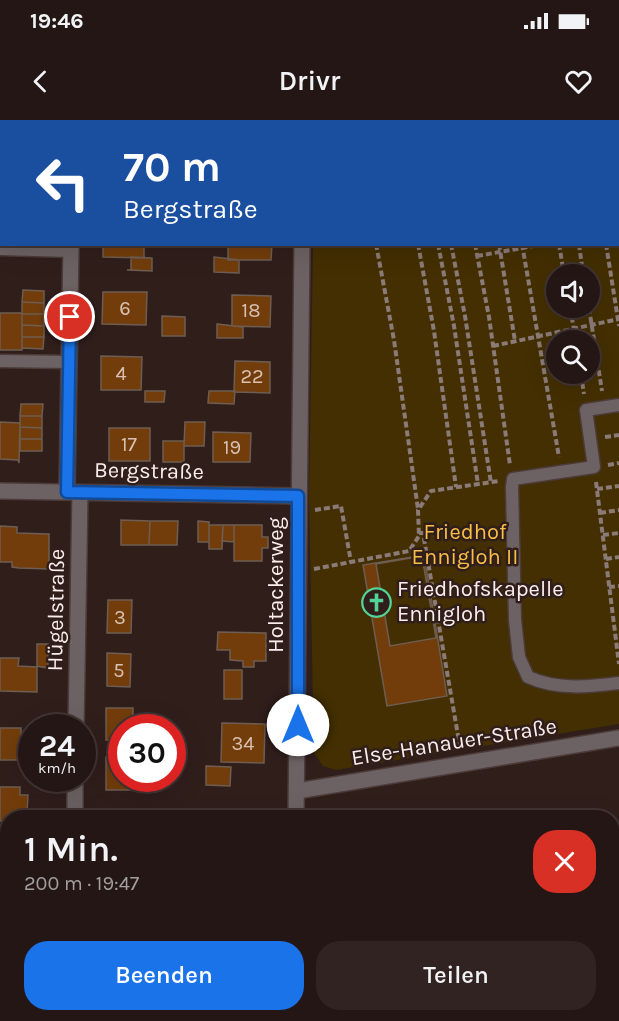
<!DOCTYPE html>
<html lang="de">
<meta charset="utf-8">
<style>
:root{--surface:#241614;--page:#302322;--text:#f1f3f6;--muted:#a39fa0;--line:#413534;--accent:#1a73e8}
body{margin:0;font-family:Karla,sans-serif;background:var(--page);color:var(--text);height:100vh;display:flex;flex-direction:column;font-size:22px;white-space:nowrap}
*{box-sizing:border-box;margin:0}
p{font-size:20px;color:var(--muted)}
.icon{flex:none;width:33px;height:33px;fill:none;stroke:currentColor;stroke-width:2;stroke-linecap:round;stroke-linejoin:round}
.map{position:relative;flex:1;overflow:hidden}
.drawer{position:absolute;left:0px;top:690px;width:620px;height:212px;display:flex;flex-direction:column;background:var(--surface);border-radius:24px 24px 0 0;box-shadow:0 6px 24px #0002,0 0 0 2px var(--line)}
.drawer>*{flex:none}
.banner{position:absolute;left:0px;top:0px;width:620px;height:126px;box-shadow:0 6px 24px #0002,0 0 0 2px var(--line);background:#1a4fa0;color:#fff;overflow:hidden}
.controls{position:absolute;left:546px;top:144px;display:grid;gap:12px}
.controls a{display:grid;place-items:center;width:54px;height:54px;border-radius:50%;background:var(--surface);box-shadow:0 6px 24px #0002,0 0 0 2px var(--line);font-size:30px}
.speed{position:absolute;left:18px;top:594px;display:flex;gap:12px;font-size:30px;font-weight:700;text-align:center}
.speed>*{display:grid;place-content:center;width:78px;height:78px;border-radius:50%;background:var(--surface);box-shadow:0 6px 24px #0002,0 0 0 2px var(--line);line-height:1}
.speed small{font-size:15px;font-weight:400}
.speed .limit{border:9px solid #d22;background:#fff;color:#111}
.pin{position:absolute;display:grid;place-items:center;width:51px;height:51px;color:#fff;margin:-26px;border:3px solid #fff;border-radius:50%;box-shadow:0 2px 6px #0007}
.me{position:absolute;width:66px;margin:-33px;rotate:0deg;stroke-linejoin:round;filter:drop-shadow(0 0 4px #0008)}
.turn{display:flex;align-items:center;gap:21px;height:126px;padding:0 24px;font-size:27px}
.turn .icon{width:78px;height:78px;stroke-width:2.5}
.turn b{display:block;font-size:42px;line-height:51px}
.round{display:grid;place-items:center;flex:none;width:63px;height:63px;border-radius:24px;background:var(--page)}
.head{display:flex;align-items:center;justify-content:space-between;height:102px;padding:0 24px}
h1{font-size:36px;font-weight:600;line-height:45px}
.action{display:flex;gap:12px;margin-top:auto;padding:12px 24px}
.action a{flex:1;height:69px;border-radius:24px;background:var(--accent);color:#fff;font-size:24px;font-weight:600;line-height:69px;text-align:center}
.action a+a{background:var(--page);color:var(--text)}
.status{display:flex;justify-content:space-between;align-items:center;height:42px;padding:0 30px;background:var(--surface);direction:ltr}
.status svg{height:16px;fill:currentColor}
header{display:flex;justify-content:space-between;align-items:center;height:78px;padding:0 24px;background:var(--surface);font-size:27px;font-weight:600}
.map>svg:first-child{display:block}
</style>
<div class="status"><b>19:46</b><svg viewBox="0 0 49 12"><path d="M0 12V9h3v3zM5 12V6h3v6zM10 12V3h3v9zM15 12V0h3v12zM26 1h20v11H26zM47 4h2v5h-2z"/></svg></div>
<header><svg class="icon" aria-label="back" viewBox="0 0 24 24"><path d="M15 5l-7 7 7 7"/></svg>Drivr<svg class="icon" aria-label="heart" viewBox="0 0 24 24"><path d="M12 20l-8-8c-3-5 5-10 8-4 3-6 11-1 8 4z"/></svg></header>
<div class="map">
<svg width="619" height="901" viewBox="0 0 619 901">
<rect width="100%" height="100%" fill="#301e1b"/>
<path fill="#3d2520" d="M0 855 7 856 8 894H175L207 901H4L0 898Z"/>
<path fill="#432f01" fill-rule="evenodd" d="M452 0H619V604L336 650 323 646 314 633 309 378 313 125 618 124V2L436 1ZM556 154H590V188H556ZM556 220H590V254H556Z
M4 711H7V841L0 839Z"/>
<path fill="#723d0b" stroke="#6e5d52" stroke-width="1.5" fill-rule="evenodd" d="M103 124H144V138L103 137Z
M228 124H272L271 140H228Z
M131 137 152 138V151L127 150H131Z
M214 137 239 140V153L214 152Z
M23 170 44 171V183L22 182Z
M103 172H147L146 205 102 204Z
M232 175 271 176 270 207 232 206Z
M22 182 44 183V194H22Z
M0 193H22V230H0Z
M22 194H44V206L22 205Z
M162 196 185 197V216H162Z
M217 204 243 207V218H217Z
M22 205 44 206V217H22Z
M22 217H44L43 229 22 228Z
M101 236 142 237 141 270H101Z
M235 241 270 242V273L234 272Z
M145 271H165L164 282H145Z
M209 271H235L234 284 208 283Z
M21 284H43L42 296H20Z
M20 296H42V308L20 307Z
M0 302 20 303 19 343 18 340 0 339Z
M185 302H205L204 326H184Z
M20 307 42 308V319H20Z
M109 308H150V341H109Z
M213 312 251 313 250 342H213Z
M20 319H42V331H20Z
M163 321H184V342H163Z
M121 400 150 401 149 425H121Z
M150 401H178L177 425H149Z
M198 401 209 402V422H198Z
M209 405H223L222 429H209Z
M223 405H234V422L222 421Z
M234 405H262V417H268V428H262V441H234Z
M0 406 17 407V413L49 414V449L19 448 12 447V442H0Z
M424 435 447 576 387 586 363 445ZM422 436 436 518 390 526 376 444Z
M108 480H132L131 513H107Z
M218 512 266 513V541H254V547H243V541L230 540V530H217Z
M37 524H48V548L37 546Z
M107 533 131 534 130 567 107 566Z
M0 538H19L18 546 37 547V572L0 571Z
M224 550H242V579H224Z
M106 588H133V608H122V620H106Z
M222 603 265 604 264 643 221 642Z
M0 608H21V640H0Z
M106 637H122V658H131V670H106Z
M206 646 231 647 230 666 206 665Z
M0 667H20V675H28L27 693H19V698H8V702L0 701Z
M106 690 131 691V698H106Z
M295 894 328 901H294Z"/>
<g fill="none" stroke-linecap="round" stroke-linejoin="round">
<defs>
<path id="lane" d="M0 129 71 131
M0 241 69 242
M619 285 586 290 594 347 513 359 512 367 515 500 519 537 528 557C557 570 588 567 619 563"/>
<path id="street" d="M74 2V0
M304 2V0
M0 371 298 376
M67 372 71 124
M76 608 80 373
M297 671 619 618
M75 698V658
M296 698 302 124
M0 846 8 847
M239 894 268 900"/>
</defs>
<use href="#lane" stroke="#4c3b38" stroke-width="15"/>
<use href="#street" stroke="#4c3b38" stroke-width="18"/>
<path stroke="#8a7a78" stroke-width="4" stroke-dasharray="6 3" stroke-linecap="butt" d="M618 49 619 51
M618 113 619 117
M376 124 394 220 418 389
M418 124 434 211 456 367
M438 124 454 206 478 364
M451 124 465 196 491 363
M475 124 489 197 510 345
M499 124 515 221
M522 124 559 337
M559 124 564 154
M579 124 583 154
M606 124 619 206
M477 136 545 124
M570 188 576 220
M589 188 602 271
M493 226 619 199
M581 254 584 274
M605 317 619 315
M608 345 619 343
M596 362 619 544
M597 369 619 366
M315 390 341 386 351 442
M600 393 619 390
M419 413H423L460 627
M603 415 619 413
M606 439 619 437
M314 449 409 431 419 416 418 390 431 371 499 361
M609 467 619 466"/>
<use href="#lane" stroke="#6c6264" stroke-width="12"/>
<use href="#street" stroke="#6c6264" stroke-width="15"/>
</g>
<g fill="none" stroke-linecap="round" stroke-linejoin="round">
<defs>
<path id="route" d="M70 197 67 372 298 376V605"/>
</defs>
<use href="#route" stroke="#114b97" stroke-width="15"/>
<use href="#route" stroke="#1a73e8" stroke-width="10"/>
</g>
<defs>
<symbol id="church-ring" viewBox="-11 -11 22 22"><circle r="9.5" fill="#301e1b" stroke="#52d397" stroke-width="1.5"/><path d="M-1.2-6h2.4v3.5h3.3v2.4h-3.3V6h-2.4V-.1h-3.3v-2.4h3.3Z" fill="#52d397"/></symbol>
</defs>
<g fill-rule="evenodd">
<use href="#church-ring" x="360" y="466" width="33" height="33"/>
</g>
<g text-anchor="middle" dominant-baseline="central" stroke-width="5" stroke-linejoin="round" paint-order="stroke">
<g font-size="20" fill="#d8c1b3">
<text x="125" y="188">6</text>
<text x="251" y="190">18</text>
<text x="121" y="253">4</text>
<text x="252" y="256">22</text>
<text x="129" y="324">17</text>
<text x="232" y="327">19</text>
<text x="120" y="497">3</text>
<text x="119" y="550">5</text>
<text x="243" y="623">34</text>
</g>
<g font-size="22" fill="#faedeb" stroke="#301e1b">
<text transform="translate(149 351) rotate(1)">Bergstraße</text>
<text transform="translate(276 465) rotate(-90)">Holtackerweg</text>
<text transform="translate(56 490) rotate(-89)">Hügelstraße</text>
<text transform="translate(454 622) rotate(-9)">Else-Hanauer-Straße</text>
</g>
<g font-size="22" fill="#f8be45" stroke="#301e1b">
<text x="465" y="412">Friedhof<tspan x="465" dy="25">Ennigloh II</tspan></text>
</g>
<g font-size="22" fill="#faedeb" stroke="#301e1b" text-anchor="start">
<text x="397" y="469">Friedhofskapelle<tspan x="397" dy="25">Ennigloh</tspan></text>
</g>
</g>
</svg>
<div class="controls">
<a><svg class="icon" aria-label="sound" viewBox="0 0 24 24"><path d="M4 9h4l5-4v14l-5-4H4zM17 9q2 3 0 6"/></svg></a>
<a><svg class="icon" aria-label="search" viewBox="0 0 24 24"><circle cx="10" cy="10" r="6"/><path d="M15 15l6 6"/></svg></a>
</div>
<div class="speed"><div>24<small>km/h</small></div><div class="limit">30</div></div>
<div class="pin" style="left:70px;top:197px;background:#d93025"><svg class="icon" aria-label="arrive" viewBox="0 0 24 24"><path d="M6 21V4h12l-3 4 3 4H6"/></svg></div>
<svg class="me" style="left:298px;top:605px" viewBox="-20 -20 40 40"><circle r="19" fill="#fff"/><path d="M0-13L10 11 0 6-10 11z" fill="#1a73e8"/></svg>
<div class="banner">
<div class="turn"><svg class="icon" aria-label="left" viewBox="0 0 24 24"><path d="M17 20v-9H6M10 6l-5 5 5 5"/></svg><div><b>70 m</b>Bergstraße</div></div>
</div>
<section class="drawer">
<div class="head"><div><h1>1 Min.</h1><p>200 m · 19:47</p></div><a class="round" style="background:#d93025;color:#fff"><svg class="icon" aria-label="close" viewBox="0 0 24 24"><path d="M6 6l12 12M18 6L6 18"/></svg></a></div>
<div class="action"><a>Beenden</a><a>Teilen</a></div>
</section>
</div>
